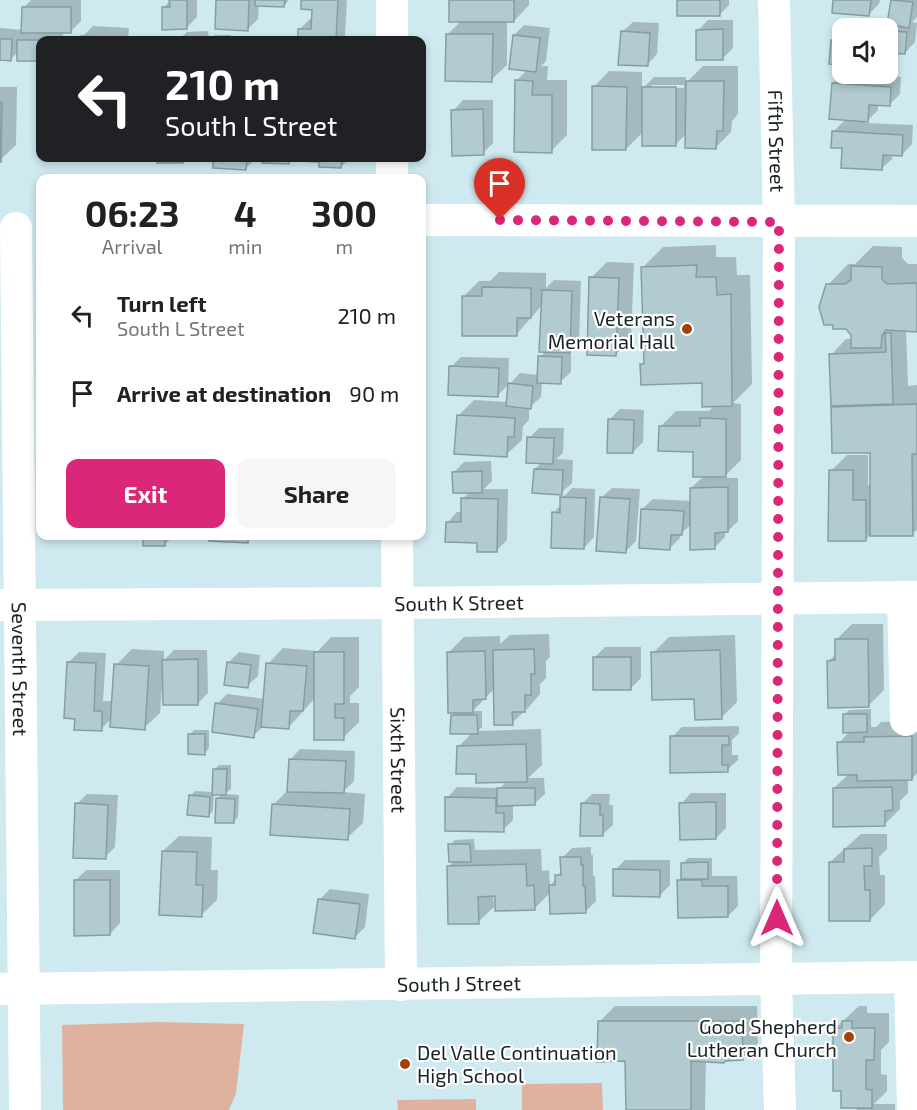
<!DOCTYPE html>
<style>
:root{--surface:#fff;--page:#f6f6f6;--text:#202124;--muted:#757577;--accent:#db2777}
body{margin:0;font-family:"Exo 2",sans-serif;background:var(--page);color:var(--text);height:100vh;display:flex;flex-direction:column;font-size:22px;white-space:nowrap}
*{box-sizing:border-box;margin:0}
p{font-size:20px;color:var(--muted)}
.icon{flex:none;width:33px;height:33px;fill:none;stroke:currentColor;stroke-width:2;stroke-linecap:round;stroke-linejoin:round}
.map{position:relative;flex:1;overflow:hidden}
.drawer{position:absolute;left:36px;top:174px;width:390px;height:366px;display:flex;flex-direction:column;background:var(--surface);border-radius:12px;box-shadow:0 3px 9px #0003}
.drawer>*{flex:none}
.top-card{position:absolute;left:36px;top:36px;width:390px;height:126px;border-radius:12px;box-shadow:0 3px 9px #0003;background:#202124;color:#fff;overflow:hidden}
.tools{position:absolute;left:832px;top:18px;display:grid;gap:12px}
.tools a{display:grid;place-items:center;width:66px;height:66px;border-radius:12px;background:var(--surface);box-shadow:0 3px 9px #0003;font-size:30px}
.pin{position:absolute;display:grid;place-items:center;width:51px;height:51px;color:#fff;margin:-62px -26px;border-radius:50% 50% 50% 0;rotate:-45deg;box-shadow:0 0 6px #0007}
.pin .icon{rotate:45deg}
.me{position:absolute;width:66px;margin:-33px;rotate:0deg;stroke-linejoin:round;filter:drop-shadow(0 0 4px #0008)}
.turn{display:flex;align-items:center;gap:21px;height:126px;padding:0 30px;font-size:27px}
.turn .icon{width:78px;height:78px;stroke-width:2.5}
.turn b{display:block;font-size:42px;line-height:51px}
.eta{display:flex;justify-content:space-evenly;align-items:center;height:102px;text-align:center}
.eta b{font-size:36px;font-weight:700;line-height:42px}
.button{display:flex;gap:12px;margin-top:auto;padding:12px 30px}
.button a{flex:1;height:69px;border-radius:12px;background:var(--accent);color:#fff;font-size:24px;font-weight:700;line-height:69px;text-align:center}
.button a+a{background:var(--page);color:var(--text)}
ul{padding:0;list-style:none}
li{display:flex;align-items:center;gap:18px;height:78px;padding:0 30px}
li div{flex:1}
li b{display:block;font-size:22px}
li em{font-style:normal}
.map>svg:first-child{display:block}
</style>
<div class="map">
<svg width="917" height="1110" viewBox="0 0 917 1110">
<rect width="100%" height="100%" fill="#cee9ef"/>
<path fill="#dfb29f" d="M158 1022 244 1024 236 1093 229 1110H63L62 1025Z
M602 1083 603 1110H522V1084Z
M476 1099V1110H398L397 1100Z"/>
<path fill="#0003" fill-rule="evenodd" d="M31 0H81V21L70 32H63V40H40V60H18V52L10 60 0 59V28L23 30V8Z
M171 0H197V17L186 28 164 7Z
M218 0H289L284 6 259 4 258 19 248 29Z
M303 0H347L345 36 341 40H299L300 29 310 19H313L314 8Z
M450 0H529V5L514 21H507V65L491 80 447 35 461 21Z
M679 0H729V5L719 15Z
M835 0H880L879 4 869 14Z
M893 0H917V17L912 22 917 23 915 42 905 53 893 52V56L888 62V28H886L891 23H889Z
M708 20H733V48L723 58 698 30Z
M633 22 659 23 657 54 647 65 622 32Z
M524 25 550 28 546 61 541 66H548L547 80H567V135L551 151 516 81 527 70 514 35Z
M93 26 129 28 128 40H82V37Z
M843 30V64L832 40Z
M208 31 209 40H178L187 32Z
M215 35H231V40H209Z
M703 66H738V114L732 121 731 132 716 147 687 133 676 144 644 131 626 149 594 87 609 71 642 72V89L654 77H686V83ZM652 85H684V88H652Z
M843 73 901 77 900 94 889 105 878 104V110L865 123 913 125 912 144 902 155 892 154V159L881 169 843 147 833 132 846 119 833 83Z
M0 87H17L16 145 0 160Z
M463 100H493V143L483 153 453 111Z
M158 158H187L183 161H158Z
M215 158H257L246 168 214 167Z
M263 158H294L289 163 263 161Z
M304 158H350L341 167 321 160 304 159Z
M716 245V257H736L737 275H750L752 384 733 403 741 404V460L723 478H738V521L728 531H725V537L714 548 692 524 680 534V538L670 548 642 509 653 499 691 501V488L704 476 695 450 660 427 676 411H709L715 405 703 382 642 365 645 361 643 267 663 247Z
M873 246 902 247V258L908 264H917V330H906L908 386 917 385V530L912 534 870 535 865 540 831 471 847 455H868V485H872V452L833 408 837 404 831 355 846 339H853V335L828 285 848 264H855Z
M607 262 634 263 631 339 616 354 591 278Z
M499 272 546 273V288L554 280 581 281 579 341 571 349V372L560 382H542L541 397 529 408V420L523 426 522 440 506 455 458 416 474 400 508 402 510 384 520 373 539 375 540 357 546 351 543 304 516 335 463 297 479 281H490Z
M461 357 509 358 508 385 498 395 451 367Z
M620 409 644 410 643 442 633 452 609 420Z
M539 428H564L563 453 556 459 573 460 572 483 561 493 535 469 542 462 529 438Z
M491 461 492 481 484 489H508L507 540 496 551 447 523 457 512H462V499L470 492 454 472 464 462Z
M572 488 595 489 594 537 584 548 553 513 562 504V498Z
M612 488 640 489 636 541 626 551 601 498Z
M144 536H174L165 544H144Z
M211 536H253L247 542 211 539Z
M852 624H883L884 690 868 706 829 661 836 654V640Z
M549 634 550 657 546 661V678L540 684V694L528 708 512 723 495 688 473 711H482V727L478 731 541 729 542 765 528 778H544L545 794 534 804H513V820L503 830 447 798 457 787 500 788 507 781 478 773 458 747 473 732 452 716 456 712 448 653 464 637 500 636V644L510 635Z
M735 635 737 702 721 718 695 698 653 653 669 637Z
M331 637H359V687L350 696V703H359V722L343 738 316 697 288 728 264 726 253 736 217 704 227 694 265 699 268 664 283 648 318 651Z
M605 647H641V678L631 688 595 657Z
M132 649 164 651V660L174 650H207L208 693 198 703 162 687 160 713 144 728 112 718 101 729 76 718 69 662 79 652 106 653 103 701H113L116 665Z
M239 652 260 655 258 676 247 686 228 663Z
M871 709V727H876L881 722 917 721V773L912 779H908V793L900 801V809L884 825 834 788 849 774 839 743 850 731 844 715 849 710Z
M739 726V733L732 740V755H738V760L727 770 672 737 682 727Z
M194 730H209V748L205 753 189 735Z
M300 749 355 751 354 781 343 792 365 794 363 823 347 838 273 805 289 789 290 760Z
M219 765H231V789L225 794 239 795 238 817 233 822 217 799 222 794 214 793 213 811 208 816 190 796 195 791 213 792 214 770Z
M691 793H726V828L716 838 681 804Z
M87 794 118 795 115 847 105 857 77 804Z
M592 794H610L609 805H613V825L602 835 582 804Z
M861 834H887V849L879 857 880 875H885V904L870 920 830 862Z
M179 836 212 837 211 870H218L217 900 201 915 163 851Z
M474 839 475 850 541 849 542 871 549 870 550 887 562 870V858L572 848 591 847V855H593V876H595L596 901 586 911 551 892 534 909 493 894 494 907 478 922 449 866 454 861 450 845 455 840Z
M688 858H712V876H737L738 906 728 916 679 881 683 877V863Z
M625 860H670V885L660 895 615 870Z
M86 870H120V923L110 934 75 881Z
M330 889 369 894 365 927 355 937 319 900Z
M615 1006H757L758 1043 742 1058 706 1060 705 1110H627L626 1060 599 1022Z
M859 1006H867V1013H889V1042L881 1050V1074L887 1075V1091L874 1104H895V1110H856L859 1106 842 1090 834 1029Z"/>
<path fill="#b1cbd1" stroke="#859ea4" stroke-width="1.5" d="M169 0H187V29L162 30V7H170Z
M216 0H249L248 31 215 29Z
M255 0H285L284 7 255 6Z
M301 0H338L336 40H298V29H311L312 10 301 9Z
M449 0H514V22H449Z
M677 0H720V16H677Z
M833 0H871L869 16 832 13Z
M891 0 913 2 909 28 887 24Z
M22 7H71V33H21Z
M723 29V60H696V30Z
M621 31 650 33 648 66 618 65Z
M888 31 907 32 905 54 888 53Z
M446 34H493L492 82 445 81Z
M513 35 540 38 536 72 509 69Z
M81 36 119 38V40H81Z
M0 39H12L11 61 0 60Z
M17 40H54H40V61H17Z
M831 40 843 41V65L829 64Z
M515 80 533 81 532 95H552V153L514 152Z
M686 81H724L723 131H717L716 149 685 148Z
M832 83 891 87 890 106 869 105 868 122 829 119Z
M592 86 627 87 626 150H592Z
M642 87H676V146H642Z
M0 102H2L1 162H0Z
M483 109 484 155 452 156 451 110Z
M832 131 903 135 902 156 883 155 882 170 841 168 842 148H831Z
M157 158H183V163H157Z
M213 158H247L246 170 213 168Z
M262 158H290L289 164 262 163Z
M303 158H342L341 168 319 167V162L302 161Z
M697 265 696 277H716L717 295 731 294 732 406 702 407V383L641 385 640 364H644L641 267Z
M851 266 882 267V279L887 284 917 283V332L886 330 882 335 881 348H851V335L846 329H833V325H824L819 307 826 284H845L851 280Z
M589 277 619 278 616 356 587 355Z
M482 287 531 288V318H517V336H462V296H482Z
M542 290 572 291 570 353 539 352Z
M885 333H891L893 404 831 406 829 354 886 352Z
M538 356 562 357 561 384 537 383Z
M449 366 499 368 498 397 448 395Z
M508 383 533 386 531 409 506 406Z
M917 404V454H912L913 536H870V453H832L831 407Z
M457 415 515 418 514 437H508L507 457 454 454Z
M700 418 726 419V477H693V452L658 451 659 426H700Z
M608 419 634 420 633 453H607Z
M527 437 554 438 553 464 526 463Z
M534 469 563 470 562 495 532 493Z
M829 470H853V500H866V541H828Z
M482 471V493H453L452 472Z
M728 487V532L715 533V549L690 550V488Z
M560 497 586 498 584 549 551 548 552 512 560 513Z
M600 497 630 499 626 553 596 551Z
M461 498 498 499 497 552H477V543L445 542 446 522H461Z
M641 509 684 511 682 535H671L670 550 639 548Z
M130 536H165V546H143V536Z
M209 536H248V543L209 541Z
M835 639H868L869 707 828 708 827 661 835 660Z
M534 649 535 674H531V695H525V712H512L513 725H494L493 650Z
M720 650 722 719 695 720 694 699 652 700 651 652Z
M485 651 486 699 473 700V713H448L447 652Z
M314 652H344V704H335V718H344V740H314Z
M593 657H631V690H593Z
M198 659V705H163L162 660Z
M67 662 96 663 94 711H102V731L74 730 75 719 64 718Z
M227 662 251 665 248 688 224 685Z
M266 663 307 666 303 711H290L289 729 261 727Z
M114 664 149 666 145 730 110 727Z
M215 703 258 709 254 738 212 732Z
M843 714H867V732L843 733Z
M451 715H477L478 734H450Z
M188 734H205V755L188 754Z
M670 736H729V745H722V765H728V772L670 773Z
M912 736V780L857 781V775H838L837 742H864V737Z
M526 744 527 782 476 783V774H456L457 746Z
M289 759 346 761 344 793 287 792Z
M213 769H227L226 795H212Z
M892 787 893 810 885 811V826L833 827V788Z
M497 788H535V805L497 806Z
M189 795 210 797 209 817 187 815Z
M445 797 496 798V813H504V832L445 831Z
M216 798 235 799 234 823H215Z
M716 802V839L680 840 679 803Z
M75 803 108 805 106 859 73 858Z
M581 803 600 804V815H603V836H580Z
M272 804 350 809 348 840 270 835Z
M448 844H470L471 862H449Z
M872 848V866H864L865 890H870V921H829V862H844V849Z
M162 851 197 852 196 885H203L202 917 159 915Z
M560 857H581V865H583V886H585L586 913 550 914 549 885H555V875H561Z
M708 862V879H681V863Z
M526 864 527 886 534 885 535 910 495 911V896L478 897 479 924H448L447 866Z
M613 869 660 870V897L613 896Z
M74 880H110V935L74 936Z
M677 880H702V886H728V917L678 918Z
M318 899 360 904 355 939 313 933Z
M598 1021H742L743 1060 725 1061 724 1063 691 1061V1110H626L625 1061 597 1062Z
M842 1021H852V1028H875L874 1060H866V1089L872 1090V1108H841V1091H833V1028H842Z"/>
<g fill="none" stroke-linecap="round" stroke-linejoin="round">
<g stroke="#fff" stroke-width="32">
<path d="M392 0V40"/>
<path id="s1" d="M774 0 779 222 776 979 780 1110"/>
<path d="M392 158V178"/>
<path d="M422 220 917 221"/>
<path id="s2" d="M16 228 25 1110"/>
<path id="s3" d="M397 536 401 985"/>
<path d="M903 597 906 720"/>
<path id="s4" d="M0 605 398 603 917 597"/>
<path d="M910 977 913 1109"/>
<path id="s5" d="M0 989 917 977"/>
</g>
</g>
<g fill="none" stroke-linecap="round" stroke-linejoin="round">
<path stroke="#db2777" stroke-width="10" stroke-dasharray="0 18" d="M500 220 779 222 777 918"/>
</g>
<g fill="#a44107" stroke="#fff" stroke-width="2">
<circle cx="687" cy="329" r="6"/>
<circle cx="849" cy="1037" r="6"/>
<circle cx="405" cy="1064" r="6"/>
</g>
<g text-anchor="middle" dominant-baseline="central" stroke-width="4.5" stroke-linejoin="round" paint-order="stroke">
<g font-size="20" fill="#182224" stroke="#fff">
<text stroke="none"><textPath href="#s1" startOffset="141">Fifth Street</textPath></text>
<text stroke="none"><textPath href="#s4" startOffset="459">South K Street</textPath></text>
<text stroke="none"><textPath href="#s2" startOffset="441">Seventh Street</textPath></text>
<text stroke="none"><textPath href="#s3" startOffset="224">Sixth Street</textPath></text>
<text stroke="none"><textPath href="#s5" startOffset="459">South J Street</textPath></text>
</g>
<g font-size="20" fill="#182224" stroke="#fff" text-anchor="end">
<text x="675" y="318">Veterans<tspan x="675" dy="23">Memorial Hall</tspan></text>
<text x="837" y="1026">Good Shepherd<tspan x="837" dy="23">Lutheran Church</tspan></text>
<text x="417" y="1052" text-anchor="start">Del Valle Continuation<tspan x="417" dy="23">High School</tspan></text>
</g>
</g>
</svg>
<div class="tools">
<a><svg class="icon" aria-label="sound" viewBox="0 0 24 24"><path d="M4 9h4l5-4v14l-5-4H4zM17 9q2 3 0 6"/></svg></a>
</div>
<div class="pin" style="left:500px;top:220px;background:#d93025"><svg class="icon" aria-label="arrive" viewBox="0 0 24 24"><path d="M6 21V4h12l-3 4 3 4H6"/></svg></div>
<svg class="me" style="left:777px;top:918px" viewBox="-20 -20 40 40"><path d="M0-17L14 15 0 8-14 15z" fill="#db2777" stroke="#fff" stroke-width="4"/></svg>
<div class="top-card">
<div class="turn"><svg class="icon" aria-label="left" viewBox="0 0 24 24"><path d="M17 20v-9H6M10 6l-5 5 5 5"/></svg><div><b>210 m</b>South L Street</div></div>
</div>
<section class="drawer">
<div class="eta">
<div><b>06:23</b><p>Arrival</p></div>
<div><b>4</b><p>min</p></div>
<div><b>300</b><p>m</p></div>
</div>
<ul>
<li><svg class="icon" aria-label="left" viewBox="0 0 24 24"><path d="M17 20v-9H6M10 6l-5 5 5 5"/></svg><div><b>Turn left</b><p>South L Street</p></div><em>210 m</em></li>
<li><svg class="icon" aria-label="arrive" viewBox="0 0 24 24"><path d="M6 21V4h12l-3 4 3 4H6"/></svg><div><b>Arrive at destination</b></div><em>90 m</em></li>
</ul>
<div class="button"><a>Exit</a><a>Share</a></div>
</section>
</div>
